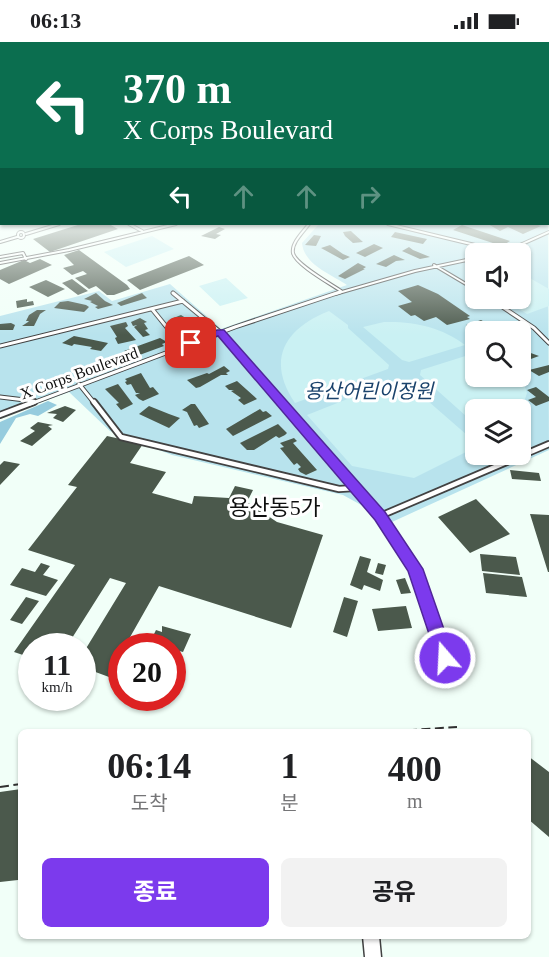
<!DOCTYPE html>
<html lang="ko">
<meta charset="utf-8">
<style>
:root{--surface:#fff;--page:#f2f2f2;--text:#202124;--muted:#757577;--accent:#7c3aed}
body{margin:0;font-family:"Times New Roman","Noto Sans KR",serif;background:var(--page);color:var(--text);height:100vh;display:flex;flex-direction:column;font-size:22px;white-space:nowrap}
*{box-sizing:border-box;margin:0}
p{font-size:20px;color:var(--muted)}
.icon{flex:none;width:33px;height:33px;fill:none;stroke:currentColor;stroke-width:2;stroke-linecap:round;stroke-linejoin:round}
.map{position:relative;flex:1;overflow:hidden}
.side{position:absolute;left:18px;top:687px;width:513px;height:210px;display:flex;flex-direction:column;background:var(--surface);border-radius:9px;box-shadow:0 2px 4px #0004}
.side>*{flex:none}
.banner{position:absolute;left:0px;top:0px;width:549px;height:183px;box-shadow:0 2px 4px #0004;background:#0b6e4f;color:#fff;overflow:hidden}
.fabs{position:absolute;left:465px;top:201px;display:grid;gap:12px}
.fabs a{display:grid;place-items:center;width:66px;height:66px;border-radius:9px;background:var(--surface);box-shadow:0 2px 4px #0004;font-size:30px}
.speed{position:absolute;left:18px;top:591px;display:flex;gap:12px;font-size:30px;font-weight:700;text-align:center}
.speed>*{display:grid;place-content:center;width:78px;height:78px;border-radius:50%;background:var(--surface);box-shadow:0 2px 4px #0004;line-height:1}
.speed small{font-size:15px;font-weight:400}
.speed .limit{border:9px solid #d22;background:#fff;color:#111}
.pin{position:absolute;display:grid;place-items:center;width:51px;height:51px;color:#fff;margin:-26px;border-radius:12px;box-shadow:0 3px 9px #0006}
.me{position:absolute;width:66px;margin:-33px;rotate:341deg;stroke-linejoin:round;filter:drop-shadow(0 0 4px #0008)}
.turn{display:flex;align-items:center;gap:21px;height:126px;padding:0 24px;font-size:27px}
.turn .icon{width:78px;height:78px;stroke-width:2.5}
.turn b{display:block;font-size:42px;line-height:51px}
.lanes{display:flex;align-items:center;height:57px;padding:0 24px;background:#0003;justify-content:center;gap:30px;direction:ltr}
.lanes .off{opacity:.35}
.eta{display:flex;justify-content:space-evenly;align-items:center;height:102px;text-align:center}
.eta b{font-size:36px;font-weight:700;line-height:42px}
.action{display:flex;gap:12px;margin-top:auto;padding:12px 24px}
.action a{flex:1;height:69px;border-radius:9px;background:var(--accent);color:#fff;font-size:24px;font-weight:700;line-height:69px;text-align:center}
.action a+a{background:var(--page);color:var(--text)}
.status{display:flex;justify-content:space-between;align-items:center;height:42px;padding:0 30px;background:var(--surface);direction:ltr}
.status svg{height:16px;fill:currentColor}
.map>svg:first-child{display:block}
</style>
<div class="status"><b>06:13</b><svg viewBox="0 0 49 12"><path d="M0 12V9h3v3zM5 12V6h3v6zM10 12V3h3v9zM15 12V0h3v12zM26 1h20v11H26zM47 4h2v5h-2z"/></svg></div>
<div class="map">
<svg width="549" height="915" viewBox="0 0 549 915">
<rect width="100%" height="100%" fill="#f1fff8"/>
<path fill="#b8e3ed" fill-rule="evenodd" d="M548 174 549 408 392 480 343 453 172 413 110 389 69 350 0 376V274L99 249 112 259 170 242 221 287 347 243C331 232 304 223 302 201L319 182H548ZM476 212H520V256H476ZM476 290H520V334H476ZM476 368H520V412H476Z"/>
<path fill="#96ccde" d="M48 359 57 363 38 374 30 372 16 376 0 402V380Z"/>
<path fill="#caf1f3" d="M152 194 174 207 126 225 104 210Z
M521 231 549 247V264L527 272 502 257 520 256Z
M226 236 248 256 220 264 199 244Z
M329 269 348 283V286L389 323 388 327 295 361C266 318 284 287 329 269Z
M384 280C413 279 442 285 465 303L409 320 402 318 363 285Z
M475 311 476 334 521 333 527 351 521 369 476 368 475 382 420 333 421 328Z
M398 337 405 339 475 400V410L468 409 414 436 352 424 307 373Z"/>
<path fill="#4b594c" d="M81 182H109L118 187 50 210 33 197Z
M480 182H535L541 184 523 192 508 185 500 189 488 182Z
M462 183 510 199 502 204 453 188Z
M219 185 225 187 216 192 221 193 215 197 201 194Z
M351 189 353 191 363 200 353 201 345 194 343 190Z
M395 190 427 197 423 202 391 195Z
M314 193 321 194 316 204 305 203Z
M374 202 383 206 365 215 356 211Z
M330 203 343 212 350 215 343 218 321 206Z
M409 205 413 208 430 215 420 217 402 209Z
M79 208 127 243 130 247 114 253H107L96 244 89 247 75 236 87 232 83 229 72 233 63 226 74 223 64 213Z
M394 213 405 218 396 219 386 225 376 222Z
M189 214 204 223 140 248 127 238Z
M40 217 52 223 9 242 0 237V228L24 218 30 221Z
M358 221 366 225 363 227H365L345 237 338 234Z
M72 237 88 249 78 253 62 241Z
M46 238 65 247 48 255 29 245Z
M418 243 438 252 470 274 467 275 470 277 447 283 436 275 424 279 415 273 411 274 398 264 412 260 398 249Z
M96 251 105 259 113 263 98 267 95 265 98 264 90 260 92 259 84 257Z
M142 251 147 256 121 264 117 261Z
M27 257V260L33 259 34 263 17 266 16 259Z
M68 259 86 263 89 265 84 270 54 266 60 260Z
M37 268H46L40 272 34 284H22L28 280 29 279H26L29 273Z
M181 273 195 282 200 289 186 294 181 288 183 286 171 277Z
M140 276 147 280 144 281 148 287 145 288 150 293 143 295 134 285 137 283 133 284 131 280Z
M481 278 488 282 473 288 466 283Z
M126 280 128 284 125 286 136 298 118 302 115 296 117 295 110 284Z
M11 281 15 283 13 288H0V282Z
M74 294 89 297 108 301 101 309 90 307 92 305 74 302 72 304 62 301Z
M160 296 167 300 162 302 164 304 134 315 124 309Z
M208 306 216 313 185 326 178 319Z
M528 310 539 314 520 321V313Z
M549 323V330L539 334 529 328Z
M224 324 230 329 226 331 228 333H221L200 345 196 346 187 338 207 331 209 332Z
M141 331 150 346 153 345 159 352 143 359 139 357 135 353 140 351H136L131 342 127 343 125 340 127 339 125 337Z
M237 339 257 357 244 363 238 358 241 356 231 349 234 348H229L225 344Z
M118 342 133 362 121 368 116 362 119 361 105 347Z
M536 345 549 355V359L536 364 528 358 536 355 527 348Z
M191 362H195L209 382 199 386 197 383 194 384 187 370 182 368Z
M65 364 76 368 63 380 53 376 57 372 47 371Z
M149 364 169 372 180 376 169 386 139 372Z
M260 367 263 370 266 369 272 374 233 394 226 387Z
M38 380 53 383 48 384 52 387 32 404 20 399 35 389 30 386Z
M278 382 287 391 285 393 279 396 276 394 254 408H247L240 401Z
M107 394 143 402 130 421 166 430 152 451 192 462 194 454 229 456 235 444 253 448 247 460 277 480 323 493 291 586 159 544 125 604H122V611L109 635 82 625V613L126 541 110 536 67 604H32V616L14 610 75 523 28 508 77 445 68 443Z
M294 396 297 399 293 401 317 428 306 433 300 430 298 427 301 425 297 421 294 423 280 406 284 405 280 401Z
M4 419 20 422 0 443V423Z
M510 428 539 431 541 439 512 437Z
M476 457 510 492 470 511 438 475Z
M530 472 549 473V530H548Z
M480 512 516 515 520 533 482 529Z
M360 514 371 517 367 530 383 538 380 549 364 543 362 548 350 543Z
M41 521 50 524 43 533 58 538 46 554 10 543 22 526 35 530Z
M378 521 386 523 383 533 375 531Z
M483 531 522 535 527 555 486 551Z
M405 536 411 551 401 552 396 538Z
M26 555 39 559 22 582 10 578Z
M344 555 358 559 347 595 333 590Z
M406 564 412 586 378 589 372 567Z
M162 584 191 592 183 610 172 607V604L150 600 156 588 162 590Z
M528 714 549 730V795L528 777Z
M21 747V822L18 838 0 840V750Z"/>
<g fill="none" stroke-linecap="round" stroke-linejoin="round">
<defs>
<path id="service-far3" d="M129 182 142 189
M309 182C304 189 291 201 293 211 295 222 331 242 341 249
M388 182 504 210
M18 193a3 3 0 1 1 6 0a3 3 0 1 1-6 0Z
M26 192 59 182
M0 200 17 195
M502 211 549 190
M0 215 23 211 26 217
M0 221 69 208 176 182
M434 223 476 248
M335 252 415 229 476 216"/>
<path id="service-far2" d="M173 251 220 290 283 362
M489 256 534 286 549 301
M152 267 182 304
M0 304 183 259
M79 342 95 362
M0 355 33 359
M30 362 235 285 340 250"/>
<path id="service-far1" d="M94 360 121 395 339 447 355 446
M281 360 380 474 549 402
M0 373 34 360
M380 474 399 503"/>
<path id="service" d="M398 502 415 527 445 616"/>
<path id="minor" d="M548 172H549V175H548Z
M363 894H379L381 915H365Z"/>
</defs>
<use href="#service-far3" stroke="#424242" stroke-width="4"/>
<use href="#service-far2" stroke="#424242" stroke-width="5"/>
<use href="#service-far1" stroke="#424242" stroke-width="8"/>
<use href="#service" stroke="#424242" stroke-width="8"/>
<use href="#minor" stroke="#424242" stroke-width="3"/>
<path stroke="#313131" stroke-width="2" stroke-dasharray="9 4.5" stroke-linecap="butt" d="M381 690 457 685
M0 745 21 742"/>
<use href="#service-far3" stroke="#fff" stroke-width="2"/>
<use href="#service-far2" stroke="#fff" stroke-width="3"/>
<use href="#service-far1" stroke="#fff" stroke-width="4.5"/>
<use href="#service" stroke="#fff" stroke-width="5"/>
<use href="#minor" fill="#fff" fill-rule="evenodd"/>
</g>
<linearGradient id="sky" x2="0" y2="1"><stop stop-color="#afb4ed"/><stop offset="0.56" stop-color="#f9fffc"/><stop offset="1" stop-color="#f9fffc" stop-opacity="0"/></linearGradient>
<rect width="549" height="293" fill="url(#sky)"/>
<path fill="#7c3aed" stroke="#51269a" stroke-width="1.5" d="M217 288H224L385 470 423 527 454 616 451 622 445 624 439 622 408 529 375 478 218 294 191 304 186 301Z"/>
<g text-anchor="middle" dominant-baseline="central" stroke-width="6" stroke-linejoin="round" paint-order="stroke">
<g font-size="16" fill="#0f0f0f" stroke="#fff">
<text transform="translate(79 331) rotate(-20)">X Corps Boulevard</text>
</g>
<g font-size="20" font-style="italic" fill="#1b436c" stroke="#fff">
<text x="369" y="349">용산어린이정원</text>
</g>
<g font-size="22" fill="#0f0f0f" stroke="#fff">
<text x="275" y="465">용산동5가</text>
</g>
</g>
</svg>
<div class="fabs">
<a><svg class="icon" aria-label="sound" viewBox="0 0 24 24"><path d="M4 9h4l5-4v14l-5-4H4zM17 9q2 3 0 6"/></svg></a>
<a><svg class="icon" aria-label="search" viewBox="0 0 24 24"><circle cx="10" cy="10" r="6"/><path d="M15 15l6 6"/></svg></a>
<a><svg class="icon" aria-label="layers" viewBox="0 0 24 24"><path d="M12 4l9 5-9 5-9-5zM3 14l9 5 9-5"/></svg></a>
</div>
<div class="speed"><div>11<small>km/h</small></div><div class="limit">20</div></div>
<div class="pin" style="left:191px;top:301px;background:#d93025"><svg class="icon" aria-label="arrive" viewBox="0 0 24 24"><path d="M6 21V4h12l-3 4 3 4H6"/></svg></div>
<svg class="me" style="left:445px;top:616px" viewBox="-20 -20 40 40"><circle r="17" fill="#7c3aed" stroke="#fff" stroke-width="3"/><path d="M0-11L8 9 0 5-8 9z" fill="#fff"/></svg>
<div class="banner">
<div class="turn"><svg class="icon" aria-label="left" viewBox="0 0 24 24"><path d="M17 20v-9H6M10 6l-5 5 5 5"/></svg><div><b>370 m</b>X Corps Boulevard</div></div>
<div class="lanes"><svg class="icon" aria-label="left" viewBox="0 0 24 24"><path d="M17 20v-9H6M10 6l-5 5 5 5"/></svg><svg class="icon off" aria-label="ahead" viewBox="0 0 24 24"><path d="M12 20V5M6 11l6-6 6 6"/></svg><svg class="icon off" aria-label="ahead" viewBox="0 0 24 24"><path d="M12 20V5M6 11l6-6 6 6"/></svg><svg class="icon off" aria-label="right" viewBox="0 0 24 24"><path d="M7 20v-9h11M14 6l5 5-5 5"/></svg></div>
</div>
<section class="side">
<div class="eta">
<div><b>06:14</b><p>도착</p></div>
<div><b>1</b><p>분</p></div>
<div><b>400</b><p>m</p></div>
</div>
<div class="action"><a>종료</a><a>공유</a></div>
</section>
</div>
